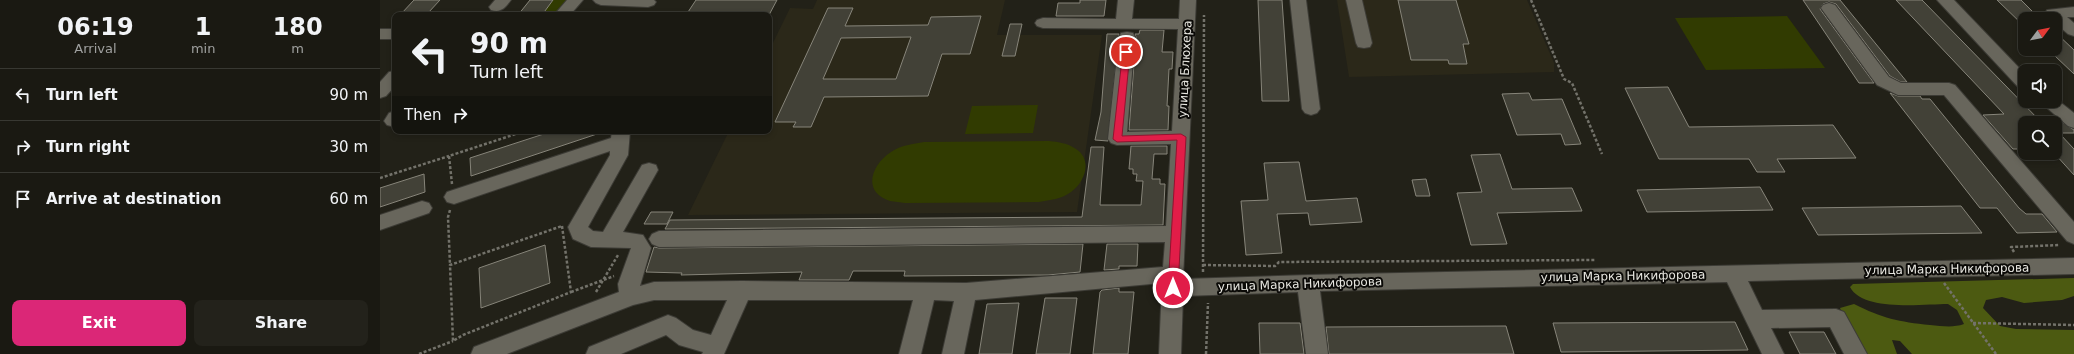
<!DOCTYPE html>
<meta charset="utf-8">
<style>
:root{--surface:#1a1912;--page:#23221b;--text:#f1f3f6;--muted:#9fa09f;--line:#383832;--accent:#db2777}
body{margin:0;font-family:"DejaVu Sans",sans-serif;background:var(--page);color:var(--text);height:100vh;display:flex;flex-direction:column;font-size:15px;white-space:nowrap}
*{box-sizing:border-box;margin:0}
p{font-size:13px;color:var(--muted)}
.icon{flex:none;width:22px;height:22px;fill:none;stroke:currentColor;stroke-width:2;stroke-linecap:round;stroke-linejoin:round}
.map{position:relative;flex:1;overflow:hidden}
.side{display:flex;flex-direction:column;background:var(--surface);width:380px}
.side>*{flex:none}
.guide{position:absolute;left:12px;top:12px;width:380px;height:122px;border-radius:8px;box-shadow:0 2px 6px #0003,0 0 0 1px var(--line);background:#1a1912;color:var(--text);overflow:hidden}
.needle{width:26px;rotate:58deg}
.fabs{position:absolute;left:1638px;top:12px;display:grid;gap:8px}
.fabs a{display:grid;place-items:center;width:44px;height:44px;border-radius:8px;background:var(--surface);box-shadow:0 2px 6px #0003,0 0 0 1px var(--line);font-size:20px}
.pin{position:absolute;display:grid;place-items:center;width:34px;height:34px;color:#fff;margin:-17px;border:2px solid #fff;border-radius:50%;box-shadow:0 1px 4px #0007}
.me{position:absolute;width:44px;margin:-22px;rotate:0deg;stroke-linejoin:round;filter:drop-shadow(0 0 3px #0008)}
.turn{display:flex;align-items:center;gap:14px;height:84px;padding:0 12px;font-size:18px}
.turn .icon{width:52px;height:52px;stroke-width:2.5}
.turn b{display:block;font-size:28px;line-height:34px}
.then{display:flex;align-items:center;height:38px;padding:0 12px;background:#0003;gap:8px;font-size:15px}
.eta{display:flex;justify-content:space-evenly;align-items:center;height:68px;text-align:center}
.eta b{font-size:24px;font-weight:700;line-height:28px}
.primary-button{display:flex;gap:8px;margin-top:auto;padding:8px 12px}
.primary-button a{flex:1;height:46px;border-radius:8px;background:var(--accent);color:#fff;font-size:16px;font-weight:700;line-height:46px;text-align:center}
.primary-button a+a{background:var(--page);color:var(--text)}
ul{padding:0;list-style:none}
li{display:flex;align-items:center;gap:12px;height:52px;padding:0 12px;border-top:1px solid var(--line)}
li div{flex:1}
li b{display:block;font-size:15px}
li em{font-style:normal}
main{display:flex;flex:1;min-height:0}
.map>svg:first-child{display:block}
</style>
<main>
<section class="side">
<div class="eta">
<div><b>06:19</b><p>Arrival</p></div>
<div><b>1</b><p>min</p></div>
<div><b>180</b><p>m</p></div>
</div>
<ul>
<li><svg class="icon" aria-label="left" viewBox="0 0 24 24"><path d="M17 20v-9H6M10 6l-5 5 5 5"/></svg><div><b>Turn left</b></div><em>90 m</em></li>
<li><svg class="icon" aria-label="right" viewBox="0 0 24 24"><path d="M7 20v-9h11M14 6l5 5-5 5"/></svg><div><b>Turn right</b></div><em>30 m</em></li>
<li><svg class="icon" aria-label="arrive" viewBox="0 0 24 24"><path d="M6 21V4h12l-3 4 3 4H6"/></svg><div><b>Arrive at destination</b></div><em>60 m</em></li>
</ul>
<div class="primary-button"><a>Exit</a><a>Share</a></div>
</section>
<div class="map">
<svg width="1694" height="354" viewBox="0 0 1694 354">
<rect width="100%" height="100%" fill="#222118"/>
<path fill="#2b2819" d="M437 0H625L617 35H722L697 212 308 215 349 131H389V51L410 8 433 9Z
M957 0H1147L1174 63V72L969 77Z"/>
<path fill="#313b01" d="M173 0H189L176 15H162Z
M1407 16 1445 68 1326 70 1295 18Z
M658 105 653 133 585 134 592 106Z
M669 141C679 142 687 143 696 149 713 160 705 182 691 192 682 199 670 200 659 202L525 203C520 202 515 202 510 201 481 192 492 164 511 152 521 145 533 144 544 142Z"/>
<path fill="#4c5a11" d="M1694 278V296L1682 300 1644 303 1622 297 1606 300 1603 308 1620 326 1636 329 1694 330V354H1532L1520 341 1512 340 1517 354H1484L1474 340 1460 308 1474 304C1502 318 1519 322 1550 325 1562 326 1573 328 1584 324L1577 310 1568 304C1543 304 1483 312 1470 287L1473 284Z"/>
<path fill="#424137" stroke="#87857a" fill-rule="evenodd" d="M34 0H60L48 13 21 14Z
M150 0H173L162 15H138Z
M316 0H397L389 15H306Z
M700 0H726L724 16H676L678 3H700Z
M878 0H902L909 101H882Z
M1018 0H1076L1089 44H1083L1087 64H1069L1068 60H1031Z
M1423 0H1460L1527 82H1521L1510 76 1456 4 1449 2 1443 4 1440 9 1494 83H1479Z
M1516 0H1542L1662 123H1645V149H1633L1603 115 1624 114Z
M1617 0H1641L1660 19H1645V27Z
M448 8H473L465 26 548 25 551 17 601 16 590 54H562L548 96 444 97 431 127H413L416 122H395ZM531 37 516 79H443L461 38Z
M630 24H642L635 56H622Z
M760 30H784L782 52H793L792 69H789L787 106H789L788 130H749L756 37 755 34H759Z
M1675 32 1694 50V74L1675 56Z
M727 34H739L728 141 715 140 721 112Z
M1288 87 1309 127 1453 125 1476 158 1397 159 1405 172H1377L1369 159H1279L1245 88Z
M1149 93 1152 100 1182 99 1201 144 1185 145 1181 134 1137 135 1122 94Z
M1510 93 1518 96H1540L1542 99H1550L1639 208 1646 214H1662L1677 232 1637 233 1617 208H1600Z
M1675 117 1694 130V133H1679L1694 149V175L1675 154Z
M173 131H220V133L91 176 90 158Z
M751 146H787V154H774L772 179H780V184H785L783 225 285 229 290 220 702 217 711 147H724L720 205H761L763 181H756L757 174H753V169H749Z
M1120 154 1132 189 1192 188 1202 211 1117 213 1127 244 1091 245 1077 193 1102 192 1091 155Z
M919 162 926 201 977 198 982 222 930 225 928 213 897 214 902 253 866 255 861 201 888 200 884 163Z
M44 174 45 192 0 207V188Z
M1046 179 1050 196H1036L1032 180Z
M1380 187 1393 210 1267 212 1257 190Z
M1581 206 1602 233 1438 235 1422 208Z
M271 212H293L287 224H264Z
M703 244 700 272 668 275 524 276 525 271H473L469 280H419L422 272 301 275 302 273 266 272 274 247 279 248Z
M727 244H758L757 266H739V269L724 270Z
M165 245 170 283 101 308 99 268Z
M739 288V292H754L748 354H713L720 292 722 290Z
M665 298H697L690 354H656Z
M639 303 632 354H599L607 304Z
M1355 322 1368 350 1181 352 1173 323Z
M879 323H920L924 354H880Z
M1126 326 1134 354H949L946 327Z
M1409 332H1444L1456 354H1420Z"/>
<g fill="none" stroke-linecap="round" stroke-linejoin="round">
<defs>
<path id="minor" d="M115 0H131C125 8 121 13 111 10L109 7Z
M187 0H203L190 15H174Z
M213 0H274L276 2 274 5 268 7 221 5 216 3Z
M738 0H754L752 19H799L800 0H816L803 279 928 275 1694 258V274L1368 281 1382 310 1456 309 1464 312 1487 354H1464L1450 327 1391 328 1404 354H1382L1347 282 940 291 948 354H926L918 292 803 296 801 354H779L782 283 595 300 584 354H562L574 301 554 300 541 354H519L533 300H368L344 354H322L323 352 299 345 286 335 241 354H206L209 347 288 315 296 318 313 330 331 335 347 300H274L253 305 127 354H91L94 347 239 292 238 284 251 248 211 247 193 239 188 227 230 155V151L74 204 67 202 64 197 67 192 231 138 232 131H250L248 155 208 227 213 231 223 232 262 165 269 163 276 165 278 170 243 232 263 235 271 248 260 286 274 282 362 281 586 283 783 267 785 242 279 247 272 244 269 239 272 234 279 231 786 226 791 144 737 145 731 143 728 139 739 37 741 33 747 32 753 33 755 37 747 132 792 131 798 29 663 28 657 26 655 23 657 20 663 18 736 19Z
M910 0H926L940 109 937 113 931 115 925 113 922 109Z
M966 0H982L992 43 990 47 984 48 978 47 976 43Z
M1557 0H1574L1645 74V90L1639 88Z
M1449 3 1455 5 1509 77 1521 83H1569L1575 85 1694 222V244L1687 241 1564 95H1518L1497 85 1441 8 1443 5Z
M1694 7V17H1687L1694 23V36L1688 34 1675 23V19H1670L1665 13 1667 10Z
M0 29H15V39H0Z
M15 71V86L6 96 0 98V82L9 72Z
M1675 98 1694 113V128L1688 126 1659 101H1675Z
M15 111V127L7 125 4 121 9 113Z
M42 201 49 203 52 208 49 213 0 230V215Z"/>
</defs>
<use href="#minor" stroke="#3c3b35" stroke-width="2"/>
<path stroke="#73726a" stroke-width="2.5" stroke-dasharray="3 2" stroke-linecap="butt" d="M1151 0 1184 79 1192 83 1222 154
M0 178 69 156
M72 184 69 156 145 131
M70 210 68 217 70 265
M182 226 191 292 83 335 73 341 70 265Z
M1634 252 1631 247 1680 245
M823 265 895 266 899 262 1215 260
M823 272 824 15
M1564 283 1616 354
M191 292 234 276
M216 292 238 255
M1593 323 1694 325
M39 354 73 341
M826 354 828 303"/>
<use href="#minor" fill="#68665c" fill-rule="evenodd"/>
</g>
<path fill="#e11d48" stroke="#92132f" d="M743 50 750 52 742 136 801 134 806 137 798 288 793 292 788 288 797 140 737 142 733 139Z"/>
<g text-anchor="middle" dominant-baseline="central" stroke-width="4" stroke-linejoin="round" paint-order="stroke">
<g font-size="12" fill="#e8e7e1" stroke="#0b0a07">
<text transform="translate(805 69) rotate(-87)">улица Блюхера</text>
<text transform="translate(1567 269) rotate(-1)">улица Марка Никифорова</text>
<text transform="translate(1243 276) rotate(-1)">улица Марка Никифорова</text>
<text transform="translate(920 284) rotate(-2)">улица Марка Никифорова</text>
</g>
</g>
</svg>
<div class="fabs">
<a><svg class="needle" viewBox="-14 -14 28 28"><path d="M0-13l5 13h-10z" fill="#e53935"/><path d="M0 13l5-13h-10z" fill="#9fa09f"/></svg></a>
<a><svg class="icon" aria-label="sound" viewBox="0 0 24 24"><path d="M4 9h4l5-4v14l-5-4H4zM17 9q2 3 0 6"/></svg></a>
<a><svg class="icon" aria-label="search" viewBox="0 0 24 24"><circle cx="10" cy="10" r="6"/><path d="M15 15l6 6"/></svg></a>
</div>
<div class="pin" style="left:746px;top:52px;background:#d93025"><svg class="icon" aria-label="arrive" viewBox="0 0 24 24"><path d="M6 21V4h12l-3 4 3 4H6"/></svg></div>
<svg class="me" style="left:793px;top:288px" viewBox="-20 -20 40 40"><circle r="17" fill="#e11d48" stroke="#fff" stroke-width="3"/><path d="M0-11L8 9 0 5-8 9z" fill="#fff"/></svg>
<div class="guide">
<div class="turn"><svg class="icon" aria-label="left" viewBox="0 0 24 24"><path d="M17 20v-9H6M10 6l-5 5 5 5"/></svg><div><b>90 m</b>Turn left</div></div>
<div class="then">Then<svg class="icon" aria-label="right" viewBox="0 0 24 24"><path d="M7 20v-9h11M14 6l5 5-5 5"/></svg></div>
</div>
</div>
</main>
